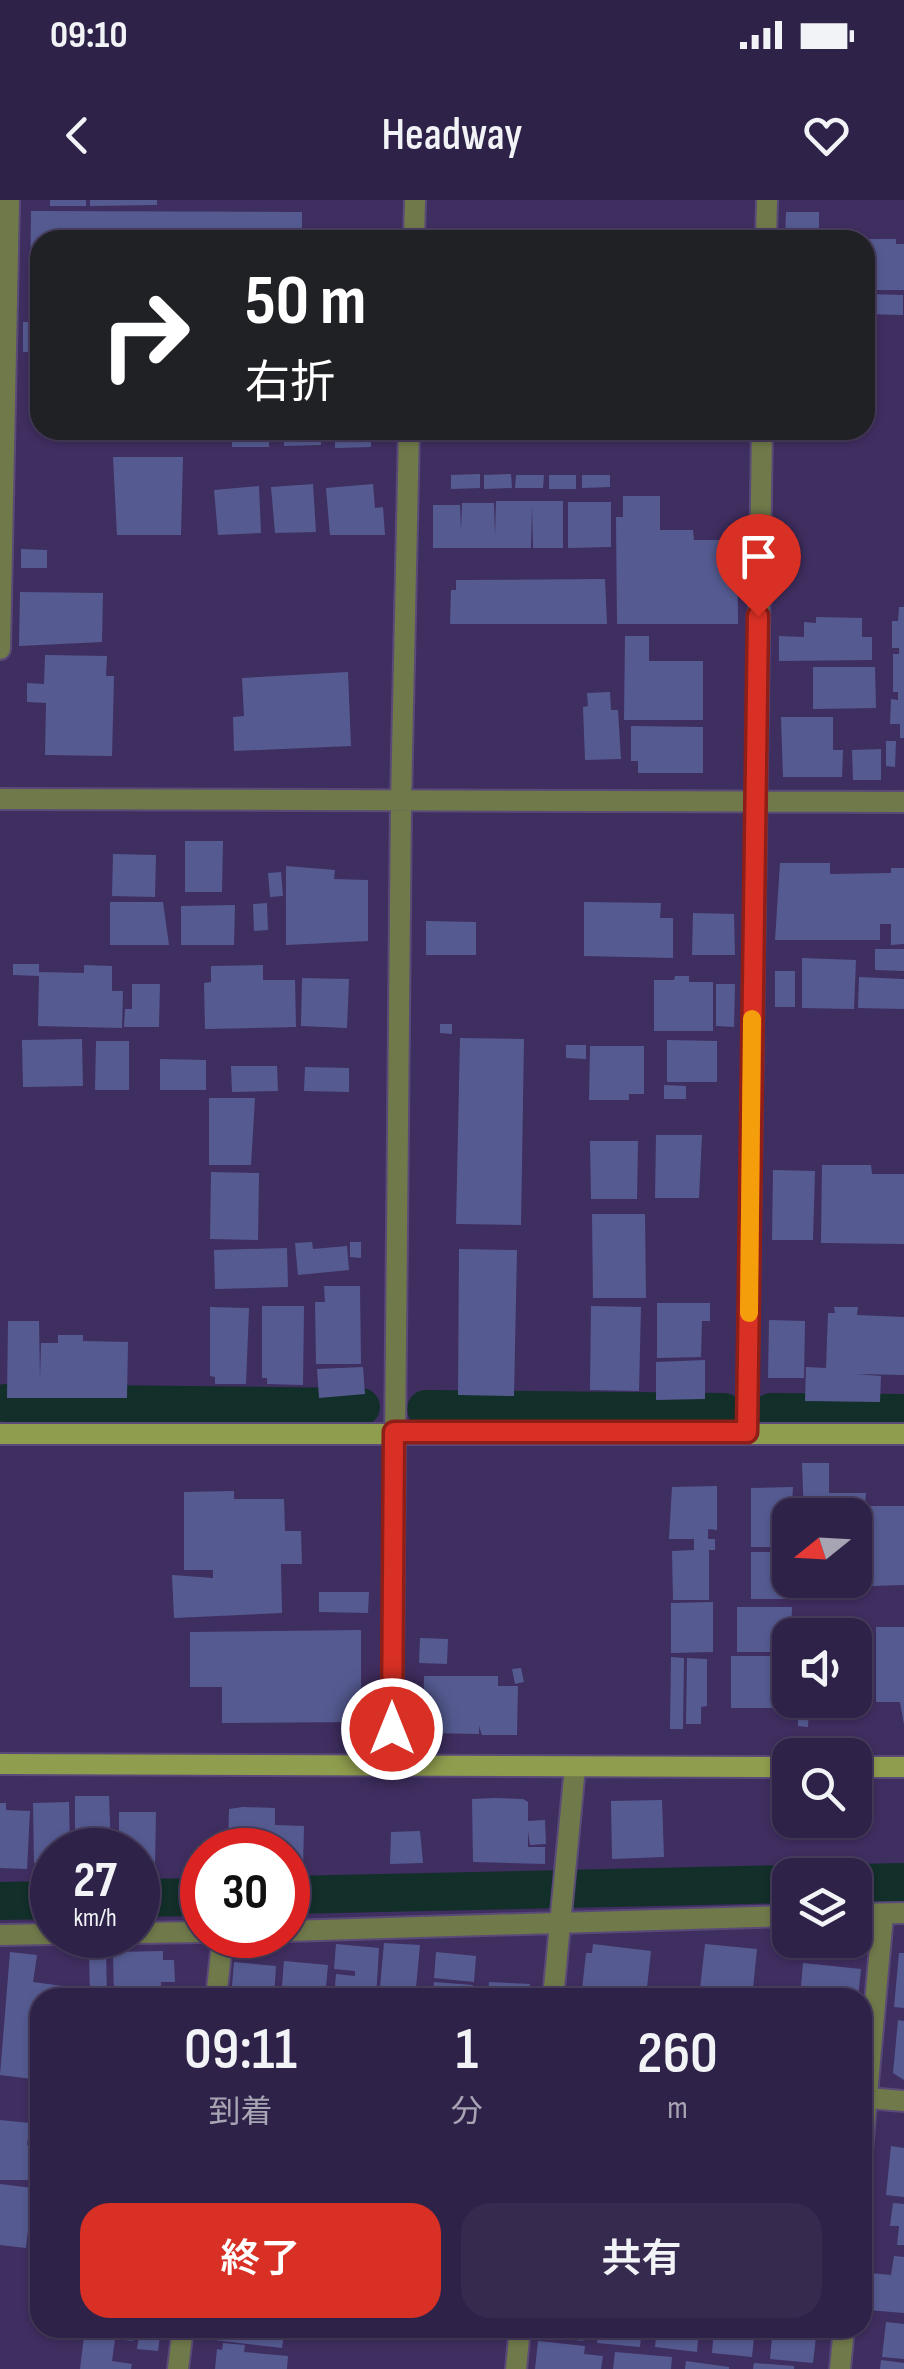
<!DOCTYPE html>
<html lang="ja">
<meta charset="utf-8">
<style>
:root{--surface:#2f2248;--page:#372a4f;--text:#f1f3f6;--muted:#a7a4b4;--line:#4a3f60;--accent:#d93025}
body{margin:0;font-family:"Sofia Sans Condensed","Noto Sans JP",sans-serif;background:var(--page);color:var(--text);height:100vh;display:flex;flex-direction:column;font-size:38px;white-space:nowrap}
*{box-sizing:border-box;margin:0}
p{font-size:32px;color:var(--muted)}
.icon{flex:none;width:55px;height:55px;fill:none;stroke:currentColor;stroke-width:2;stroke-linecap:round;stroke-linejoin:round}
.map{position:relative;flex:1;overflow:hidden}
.details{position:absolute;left:30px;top:1788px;width:842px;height:350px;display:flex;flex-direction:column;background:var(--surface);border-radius:30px;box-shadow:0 2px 8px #0004,0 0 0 2px var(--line)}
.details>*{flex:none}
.guide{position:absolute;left:30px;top:30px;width:845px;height:210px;border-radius:30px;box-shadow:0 2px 8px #0004,0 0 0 2px var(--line);background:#202124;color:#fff;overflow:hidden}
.needle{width:65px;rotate:252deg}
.fabs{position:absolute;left:772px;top:1298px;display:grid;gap:20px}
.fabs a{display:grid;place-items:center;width:100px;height:100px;border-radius:20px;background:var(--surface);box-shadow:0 2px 8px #0004,0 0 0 2px var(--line);font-size:50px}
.speed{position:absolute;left:30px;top:1628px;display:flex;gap:20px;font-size:50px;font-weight:700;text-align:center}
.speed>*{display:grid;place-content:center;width:130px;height:130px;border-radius:50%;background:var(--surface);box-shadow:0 2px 8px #0004,0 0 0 2px var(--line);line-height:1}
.speed small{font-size:25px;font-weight:400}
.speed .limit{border:15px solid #d22;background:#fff;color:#111}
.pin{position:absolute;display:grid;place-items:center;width:85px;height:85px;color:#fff;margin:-102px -42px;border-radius:50% 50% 50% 0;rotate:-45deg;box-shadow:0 0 10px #0007}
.pin .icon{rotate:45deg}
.me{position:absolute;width:110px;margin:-55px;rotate:0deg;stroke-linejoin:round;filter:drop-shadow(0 0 8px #0008)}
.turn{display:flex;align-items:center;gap:35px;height:210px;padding:0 50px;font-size:45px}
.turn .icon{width:130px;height:130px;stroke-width:2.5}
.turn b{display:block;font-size:70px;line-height:85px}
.eta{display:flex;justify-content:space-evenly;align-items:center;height:170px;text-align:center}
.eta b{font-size:60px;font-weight:600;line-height:70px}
.cta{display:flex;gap:20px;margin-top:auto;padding:20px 50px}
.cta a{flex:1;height:115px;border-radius:30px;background:var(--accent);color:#fff;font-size:40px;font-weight:600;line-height:115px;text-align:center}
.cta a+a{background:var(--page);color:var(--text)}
.status{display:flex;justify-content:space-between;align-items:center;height:70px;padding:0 50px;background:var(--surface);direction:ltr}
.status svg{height:28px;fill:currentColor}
header{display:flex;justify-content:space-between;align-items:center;height:130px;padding:0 50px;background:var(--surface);font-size:45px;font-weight:600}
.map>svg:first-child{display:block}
</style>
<div class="status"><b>09:10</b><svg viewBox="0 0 49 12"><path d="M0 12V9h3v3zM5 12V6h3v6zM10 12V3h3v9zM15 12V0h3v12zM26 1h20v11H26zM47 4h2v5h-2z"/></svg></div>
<header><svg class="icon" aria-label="back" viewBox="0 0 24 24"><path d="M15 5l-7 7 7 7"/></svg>Headway<svg class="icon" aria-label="heart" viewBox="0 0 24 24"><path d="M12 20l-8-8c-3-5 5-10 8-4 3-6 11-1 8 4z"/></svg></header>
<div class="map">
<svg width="904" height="2169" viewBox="0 0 904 2169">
<rect width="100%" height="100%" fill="#3f2e60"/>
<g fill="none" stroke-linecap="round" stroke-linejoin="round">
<path stroke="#122f29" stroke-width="38" d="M5 1203 361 1207
M426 1209 724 1212
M771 1212 904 1213
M855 1683 904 1682
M288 1695 790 1684
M138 1698 202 1697
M0 1701 52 1700"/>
</g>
<path fill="#555b91" d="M50 0H86V6H50Z
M90 0H157V5L90 6Z
M31 11 302 12V40H40V97H30Z
M786 12H819V40H785Z
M865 39H896V44H904V90H865Z
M865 94 903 95V115L865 114Z
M23 122H40V152H23Z
M232 230H269V247H232Z
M284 230H321V245L284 246Z
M335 230H371V247L335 248Z
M113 257H183L181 335H117Z
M480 274V288L451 289V275Z
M511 274 512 288 484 289V275Z
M516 275H544L543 288H515Z
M549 275H576V289H549Z
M582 275H610V287L582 288Z
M313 284 316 332 275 333 271 287Z
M373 284 375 308 383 307 385 335H330L326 288Z
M259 286 261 333 218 335 214 290Z
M623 296H660V330H693L694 340H737L738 424H617L616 317H623Z
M496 301H563V348H533L532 305 531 348H433V305H460L461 330 462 303H494L495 336Z
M568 302H611V347L568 348Z
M21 349 47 350V368H21Z
M605 379 607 424H450L451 390H456V380Z
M20 392 103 393 102 442 19 446Z
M899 407H904V538H900V524H890L891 499 898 500V492H893V454H899V448H892V421H898Z
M816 417 862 418V437H872V460L779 461V436L804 437V422L816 423Z
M625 436H649V461H703V520H624Z
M45 455 107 456 106 476H114L112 556 45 555 46 503 27 502V483L44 484Z
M813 467H875L876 508 813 509Z
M348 472 351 546 234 551 233 517 244 516 242 478Z
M610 492 611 510H618L621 559 585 560 583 507 588 506 587 493Z
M781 517H833V550H843L842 577H783Z
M631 526 703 527V573H638V561H631Z
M886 541H896L895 567 886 566Z
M881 549V580H853L852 550Z
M185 641H223L222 692H185Z
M113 654 156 655 155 697 112 696Z
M780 663H830V674L891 673V668H904V744L891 745V724H880V740H775Z
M286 666 335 670 334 679 368 680V741L286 745Z
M281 672 283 696 270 697 268 673Z
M110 702H163L169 745H110Z
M584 702 661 703 660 718H673V758L584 756Z
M267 703 268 730 254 731 253 704Z
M235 705 234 745H181V706Z
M693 713 734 714 735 755H692Z
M426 721 476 722V755H426Z
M875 749H904V771L875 770Z
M802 758 856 760 854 809 802 808Z
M13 764H39V772L84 773V765L112 766V791H123L122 828 38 826 39 776 13 775Z
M263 765V780H295L296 827 205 829 204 783 211 782V766Z
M775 771H795V807H775Z
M675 776H689V782H713V831H654V780H674Z
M859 777 904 779V809L858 808Z
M302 778 349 779 347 828 301 826Z
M132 784H160L159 827H124L125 809H132Z
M716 784H735L734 827 716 826Z
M440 824H452V834L440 833Z
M460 838 524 839 521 1025 456 1024Z
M82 839 83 886 23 887 22 840Z
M667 840 717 841V882H667Z
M96 841H129V890H95Z
M566 845H586V859L566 858Z
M590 846H644V894H629V900H589Z
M160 859 206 860V890H160Z
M231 866H277L278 891 232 892Z
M305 867 349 868V892L304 891Z
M664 885 686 886V899H664Z
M209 898H255L251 965H209Z
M656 935H702L699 998H655Z
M590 941H638L637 999H591Z
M822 965H871L872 974H904V1044L821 1043Z
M773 970 815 971 813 1040H772Z
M211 972 259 973 258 1040 210 1039Z
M592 1014H645L646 1098H593Z
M312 1042 313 1049 347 1046 349 1070 298 1075 295 1043Z
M350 1042H361V1058L350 1057Z
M287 1048 288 1087 215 1089 214 1050Z
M459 1049 517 1050 514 1196 458 1195Z
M324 1086H360L361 1164H316L315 1102H325Z
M657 1103H710V1121H702L701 1157 657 1158Z
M262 1106H304L303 1185 267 1184V1178H262Z
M591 1106 641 1107 639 1191 590 1190Z
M210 1107 249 1108 246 1184H215V1177L210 1176Z
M834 1107H858L857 1115 904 1117V1175L855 1174 881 1176 880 1202 805 1201 806 1167 826 1168 828 1113H835Z
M769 1120 805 1121 804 1178H768Z
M8 1121H39L40 1181 41 1143H58V1135H83V1141L128 1142 127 1198H7Z
M705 1160V1199L656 1200V1162Z
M363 1167 365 1194 319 1198 317 1169Z
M802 1263H829V1293H866L861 1352H855V1315H804Z
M717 1286V1330L708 1329V1339H715V1350H709V1400H673L672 1351 694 1350V1339H669L672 1287Z
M793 1287 790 1347H751V1288Z
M234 1291V1299H284L285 1331H301L302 1364H281L282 1413 174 1418 172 1375 213 1378V1370H184V1292Z
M870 1306H904V1385L872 1386Z
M751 1352H790L795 1399H751Z
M801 1380H817V1387L801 1388Z
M821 1380H844V1384H821Z
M319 1392H369L368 1413 319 1412Z
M713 1402V1452L671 1453V1403Z
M737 1407H792L790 1452H737Z
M802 1423H860V1476H855V1435H802Z
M876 1427H904V1525L900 1502H876Z
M361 1430V1522L222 1523V1487H190V1432Z
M420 1438 448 1439 447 1464 419 1463Z
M731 1456H790L792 1508H731Z
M671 1457 684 1458 683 1529H670Z
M687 1458 707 1459V1506L701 1507V1524H686Z
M521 1468 524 1482 515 1484 512 1469Z
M424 1476H498V1486H518L517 1535H482L479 1526V1534L428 1533V1520H423Z
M798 1509H809L808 1527 798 1526Z
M75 1596H109L111 1650H75Z
M494 1598 523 1599 528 1602V1621L545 1620 546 1644 530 1645 528 1631V1647H545V1664L473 1662 472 1599Z
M662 1600 664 1657 612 1659 611 1601Z
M69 1602 70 1650H52V1663H34L33 1603Z
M0 1603H6V1610L30 1611 27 1669 0 1668Z
M243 1607 275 1608V1625L304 1626 303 1667 288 1666V1650H228L229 1609Z
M119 1612H156L155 1666H138V1650H119Z
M420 1631 423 1663 390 1664 391 1632Z
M384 1743 420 1745 415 1798H379Z
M336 1744 379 1748 376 1798H334L336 1774 355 1776V1771L334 1769Z
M593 1744 651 1751 646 1797 582 1790 586 1753H592Z
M705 1744 757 1749 752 1798H699Z
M89 1751H106L107 1798H90Z
M163 1751V1760H174L175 1782H161V1798H114L113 1752Z
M10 1752 37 1755 33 1782 63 1786 62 1798H40V1880L0 1875Z
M436 1752 476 1756 474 1782 434 1778Z
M899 1753H904V1808L894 1807Z
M284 1761 328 1765 325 1798H281Z
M234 1762 276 1766 274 1798H231Z
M803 1763 861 1769 858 1798H800Z
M434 1782 473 1785 472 1798H432Z
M489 1782 530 1784 529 1798H488Z
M195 1791V1798H165V1792Z
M898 1820 904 1821V1880L893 1873Z
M0 1920 30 1923 27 1945 40 1947V1980H0Z
M891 1946 904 1948V1997L886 1995Z
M0 1984 33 1988 26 2048 0 2045Z
M893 2003 904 2004V2045H897L899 2026H890Z
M894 2056 904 2057V2113L867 2110 870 2073 891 2075Z
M886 2122 904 2124V2159L882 2157Z
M85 2128H134L133 2141 115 2139 112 2161 132 2164 131 2169H80Z
M140 2128H161L158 2151 137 2149Z
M199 2128H285L282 2148 198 2138Z
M539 2128H585L583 2141 538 2136Z
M598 2128H642L640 2147 597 2143Z
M657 2128H699L697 2152 655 2147Z
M714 2128H755L752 2157 712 2153Z
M773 2128H817L813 2163 770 2159Z
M538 2141 585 2146 584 2154 603 2156 601 2169H535Z
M223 2143 245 2145 244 2152 288 2156 287 2169H215L217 2149 222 2150Z
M615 2152 672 2157 671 2169H613Z
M881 2160 904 2163V2169H880Z
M686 2161 729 2167V2169H685Z
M754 2163 794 2166V2169H753Z"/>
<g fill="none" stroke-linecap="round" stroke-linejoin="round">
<defs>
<path id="street" d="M414 40 415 0
M766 40 767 0
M0 449 9 0
M0 599 904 602
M747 1232 762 230
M392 1566 401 601 409 230
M855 1714 904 1713
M288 1731 790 1716
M138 1733 202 1732
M0 1735 52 1734
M216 1798 223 1735
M553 1798 575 1567
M868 1898 904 1901
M862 1951 883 1714
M178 2169 183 2128
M516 2169 520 2128
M840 2169 844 2128"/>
<path id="secondary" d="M0 1234H904
M0 1564 790 1567
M855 1567H904"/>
</defs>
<use href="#street" stroke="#594a78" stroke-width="24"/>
<use href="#secondary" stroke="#594a78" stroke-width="24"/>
<use href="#street" stroke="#70794a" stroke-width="20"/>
<use href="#secondary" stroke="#8f9d4e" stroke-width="20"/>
</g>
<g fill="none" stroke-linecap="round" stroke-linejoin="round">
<defs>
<path id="route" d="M392 1529 394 1232H747L758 416"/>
</defs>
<use href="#route" stroke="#8d1f18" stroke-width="25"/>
<use href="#route" stroke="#d93025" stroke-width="18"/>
<path stroke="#f59e0b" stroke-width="18" d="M749 1113 752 819"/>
</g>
</svg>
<div class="fabs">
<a><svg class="needle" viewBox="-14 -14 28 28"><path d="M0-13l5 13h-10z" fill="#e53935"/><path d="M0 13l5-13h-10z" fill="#a7a4b4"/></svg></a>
<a><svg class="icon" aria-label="sound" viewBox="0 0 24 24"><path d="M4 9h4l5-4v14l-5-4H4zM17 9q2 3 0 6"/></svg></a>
<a><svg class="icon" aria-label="search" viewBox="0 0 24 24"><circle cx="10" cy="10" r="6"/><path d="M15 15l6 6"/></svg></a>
<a><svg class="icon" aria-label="layers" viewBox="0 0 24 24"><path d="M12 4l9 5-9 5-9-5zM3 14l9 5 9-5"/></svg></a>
</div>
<div class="speed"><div>27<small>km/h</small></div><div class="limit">30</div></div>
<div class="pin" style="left:758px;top:416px;background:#d93025"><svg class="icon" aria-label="arrive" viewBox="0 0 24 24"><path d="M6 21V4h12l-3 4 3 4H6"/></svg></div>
<svg class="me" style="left:392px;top:1529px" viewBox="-20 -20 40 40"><circle r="17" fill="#d93025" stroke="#fff" stroke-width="3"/><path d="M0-11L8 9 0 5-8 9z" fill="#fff"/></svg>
<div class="guide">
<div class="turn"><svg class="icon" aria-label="right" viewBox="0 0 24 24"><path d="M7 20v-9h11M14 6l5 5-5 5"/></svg><div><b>50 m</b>右折</div></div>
</div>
<section class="details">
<div class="eta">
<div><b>09:11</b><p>到着</p></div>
<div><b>1</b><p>分</p></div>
<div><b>260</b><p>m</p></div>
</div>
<div class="cta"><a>終了</a><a>共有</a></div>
</section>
</div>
